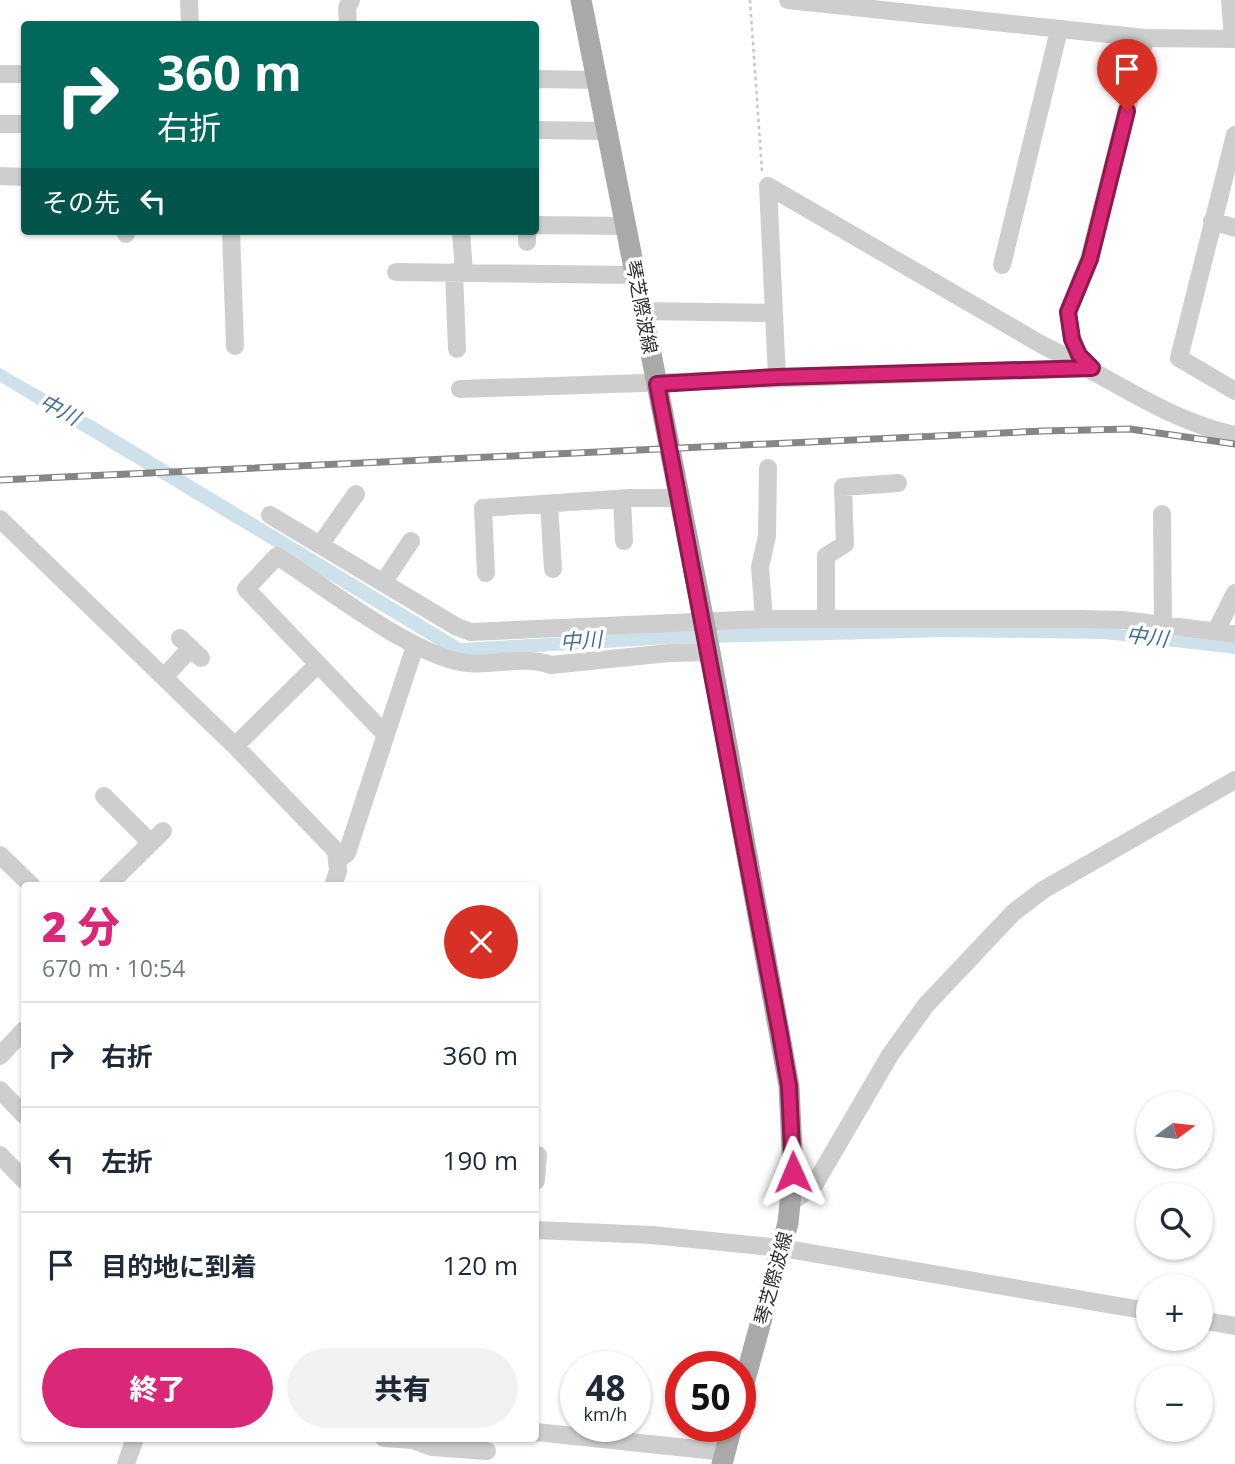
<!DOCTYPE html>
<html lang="ja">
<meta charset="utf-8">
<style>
:root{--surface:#fff;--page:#f2f2f3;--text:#1f2937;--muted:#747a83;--line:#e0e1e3;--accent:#db2777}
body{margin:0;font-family:"Open Sans","Noto Sans JP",sans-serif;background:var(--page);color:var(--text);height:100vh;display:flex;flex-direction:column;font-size:26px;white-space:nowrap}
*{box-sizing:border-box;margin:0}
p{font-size:23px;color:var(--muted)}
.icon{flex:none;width:38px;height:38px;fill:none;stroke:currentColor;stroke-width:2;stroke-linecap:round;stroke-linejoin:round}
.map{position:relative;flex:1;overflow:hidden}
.side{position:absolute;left:21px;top:882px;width:518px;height:560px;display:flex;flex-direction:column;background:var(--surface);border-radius:7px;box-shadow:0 2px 5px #0004}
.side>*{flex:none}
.top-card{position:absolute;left:21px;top:21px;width:518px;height:214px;border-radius:7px;box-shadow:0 2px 5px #0004;background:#00695c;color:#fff;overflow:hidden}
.needle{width:46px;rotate:75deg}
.fabs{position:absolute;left:1136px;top:1092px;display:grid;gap:14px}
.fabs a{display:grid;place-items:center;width:77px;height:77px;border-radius:50%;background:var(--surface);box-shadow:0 2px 5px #0004;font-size:35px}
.speed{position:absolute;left:560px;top:1351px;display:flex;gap:14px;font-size:35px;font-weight:700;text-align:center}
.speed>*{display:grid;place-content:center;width:91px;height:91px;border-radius:50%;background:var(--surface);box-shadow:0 2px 5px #0004;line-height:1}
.speed small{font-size:18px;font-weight:400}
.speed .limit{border:10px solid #d22;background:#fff;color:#111}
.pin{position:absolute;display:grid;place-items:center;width:60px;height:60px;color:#fff;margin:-72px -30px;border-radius:50% 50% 50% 0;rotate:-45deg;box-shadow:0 0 7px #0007}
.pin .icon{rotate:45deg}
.me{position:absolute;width:77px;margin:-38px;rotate:359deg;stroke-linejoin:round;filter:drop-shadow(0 0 5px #0008)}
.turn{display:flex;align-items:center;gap:24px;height:147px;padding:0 21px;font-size:32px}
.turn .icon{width:91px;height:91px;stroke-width:2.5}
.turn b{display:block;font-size:49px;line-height:60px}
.then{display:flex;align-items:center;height:66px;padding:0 21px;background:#0003;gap:14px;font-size:26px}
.round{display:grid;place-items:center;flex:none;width:74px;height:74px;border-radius:37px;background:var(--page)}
.overview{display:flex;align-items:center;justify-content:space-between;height:119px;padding:0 21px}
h1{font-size:42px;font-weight:800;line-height:52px;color:var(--accent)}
.cta{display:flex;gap:14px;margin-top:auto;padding:14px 21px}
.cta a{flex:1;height:80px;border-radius:42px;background:var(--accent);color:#fff;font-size:28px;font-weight:800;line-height:80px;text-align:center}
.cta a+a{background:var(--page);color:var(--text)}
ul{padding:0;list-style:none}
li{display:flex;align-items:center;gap:21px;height:105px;padding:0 21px;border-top:2px solid var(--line)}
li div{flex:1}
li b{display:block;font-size:26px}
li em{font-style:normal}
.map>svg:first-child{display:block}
</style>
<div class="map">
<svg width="1235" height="1464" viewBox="0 0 1235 1464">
<rect width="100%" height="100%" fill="#fff"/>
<path fill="#cee0ea" d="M0 368 99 424 461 643 729 628 1045 625 1119 629 1235 643V654L1105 639 948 637 669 644 457 657 0 382Z"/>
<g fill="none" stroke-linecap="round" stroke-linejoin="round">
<path stroke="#c8c8c8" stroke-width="2.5" stroke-dasharray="3.5 3.5" stroke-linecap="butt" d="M750 0 762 171"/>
<path stroke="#cecece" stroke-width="18" d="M189 0 190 24
M788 0 1145 38 1235 39
M1230 0 1233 39
M348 24 347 8 351 0
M0 74H24
M536 79 597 80
M0 124H24
M536 130 608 131
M1235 135 1179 358 1235 391
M0 176 24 177
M768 186 1044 346C1107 375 1167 421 1235 435
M768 186 777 377
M1212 221 1235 228
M536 225 626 226
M126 231V234
M231 231 235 346
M461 231 464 272
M527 242V231
M1002 265 1059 30
M396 272 636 275
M454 272 457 349
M643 311 772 313
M1088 364 1078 355 1072 339 1068 312 1089 259 1145 38
M460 389 1092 368
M622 499 624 541
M549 504 553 569
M1162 514 1163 625
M270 515 457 627 471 632 764 619H1081L1123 620 1235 634
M0 519 235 746 336 851 338 871 333 886
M320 545 356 494
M486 573 483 508 630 498H679
M383 583 411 541
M764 619 760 567 767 536 768 468
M826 619V556L845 544 843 487 898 483
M1216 631 1235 593
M180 638 201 658
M164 677 191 648
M385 734 246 589 277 556C325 587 403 648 456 661 487 669 520 654 551 665L669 653 710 652
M235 746 317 665
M104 796 150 842
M0 855 32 886
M337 861 347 853 415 646
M107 886 163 831
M0 1056 24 1030
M0 1090 24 1115
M0 1155 24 1180
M536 1181 538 1155
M791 1202 813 1187 890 1055 926 1005 1014 912 1043 890 1235 780
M536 1230 652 1235 782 1248 1148 1311
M1200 1320 1235 1326
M536 1432 725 1452
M384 1438 413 1440 432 1447 487 1451
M126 1464 135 1438"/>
<path stroke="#a9a9a9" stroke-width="21" d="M581 0 710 652 789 1086 793 1172 788 1223 740 1398
M722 1464 732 1426"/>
<defs>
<path id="rail" d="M0 480 1043 431 1130 429 1235 444"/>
</defs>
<use href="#rail" stroke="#868686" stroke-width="7"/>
<use href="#rail" stroke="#fff" stroke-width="4.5" stroke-dasharray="13" stroke-linecap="butt"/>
</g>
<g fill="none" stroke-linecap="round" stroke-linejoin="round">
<defs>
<path id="route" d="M793 1172 789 1086 780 1034 657 384 777 377 1092 368 1079 355 1072 339 1068 312 1090 259 1127 111"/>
</defs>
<use href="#route" stroke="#8e194d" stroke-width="18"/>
<use href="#route" stroke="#db2777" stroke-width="12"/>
</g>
<g text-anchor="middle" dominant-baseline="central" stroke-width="7" stroke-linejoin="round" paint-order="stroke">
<g font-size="19" fill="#313131" stroke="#fff">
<text transform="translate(642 307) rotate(79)">琴芝際波線</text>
<text transform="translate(773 1278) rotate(-75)">琴芝際波線</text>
</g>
<g font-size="21" font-style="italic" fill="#44718e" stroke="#fff">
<text transform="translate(60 409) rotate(28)">中川</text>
<text transform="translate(1147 636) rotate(7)">中川</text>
<text transform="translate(581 640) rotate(-4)">中川</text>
</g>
</g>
</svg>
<div class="fabs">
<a><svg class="needle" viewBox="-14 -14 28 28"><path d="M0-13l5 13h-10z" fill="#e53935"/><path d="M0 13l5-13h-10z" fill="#747a83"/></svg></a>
<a><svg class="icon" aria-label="search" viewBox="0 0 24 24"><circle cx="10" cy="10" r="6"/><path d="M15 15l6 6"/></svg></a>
<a>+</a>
<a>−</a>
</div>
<div class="speed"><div>48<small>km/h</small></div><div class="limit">50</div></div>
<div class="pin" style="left:1127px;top:111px;background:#d93025"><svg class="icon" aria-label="arrive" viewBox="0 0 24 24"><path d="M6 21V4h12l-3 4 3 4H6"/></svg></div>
<svg class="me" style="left:793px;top:1172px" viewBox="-20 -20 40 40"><path d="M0-17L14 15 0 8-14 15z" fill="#db2777" stroke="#fff" stroke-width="4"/></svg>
<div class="top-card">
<div class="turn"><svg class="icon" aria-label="right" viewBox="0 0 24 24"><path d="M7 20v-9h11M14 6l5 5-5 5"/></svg><div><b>360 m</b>右折</div></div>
<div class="then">その先<svg class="icon" aria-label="left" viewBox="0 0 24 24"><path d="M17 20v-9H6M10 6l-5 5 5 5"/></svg></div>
</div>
<section class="side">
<div class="overview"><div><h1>2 分</h1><p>670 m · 10:54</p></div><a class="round" style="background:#d93025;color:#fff"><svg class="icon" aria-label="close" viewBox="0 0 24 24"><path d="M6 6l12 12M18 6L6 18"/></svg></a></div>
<ul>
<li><svg class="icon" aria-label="right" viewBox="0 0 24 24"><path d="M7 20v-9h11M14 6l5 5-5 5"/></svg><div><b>右折</b></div><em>360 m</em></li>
<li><svg class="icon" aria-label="left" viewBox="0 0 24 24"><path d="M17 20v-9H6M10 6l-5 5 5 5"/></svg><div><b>左折</b></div><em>190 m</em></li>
<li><svg class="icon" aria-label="arrive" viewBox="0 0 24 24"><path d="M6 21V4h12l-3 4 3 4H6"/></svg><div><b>目的地に到着</b></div><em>120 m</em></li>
</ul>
<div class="cta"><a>終了</a><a>共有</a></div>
</section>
</div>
